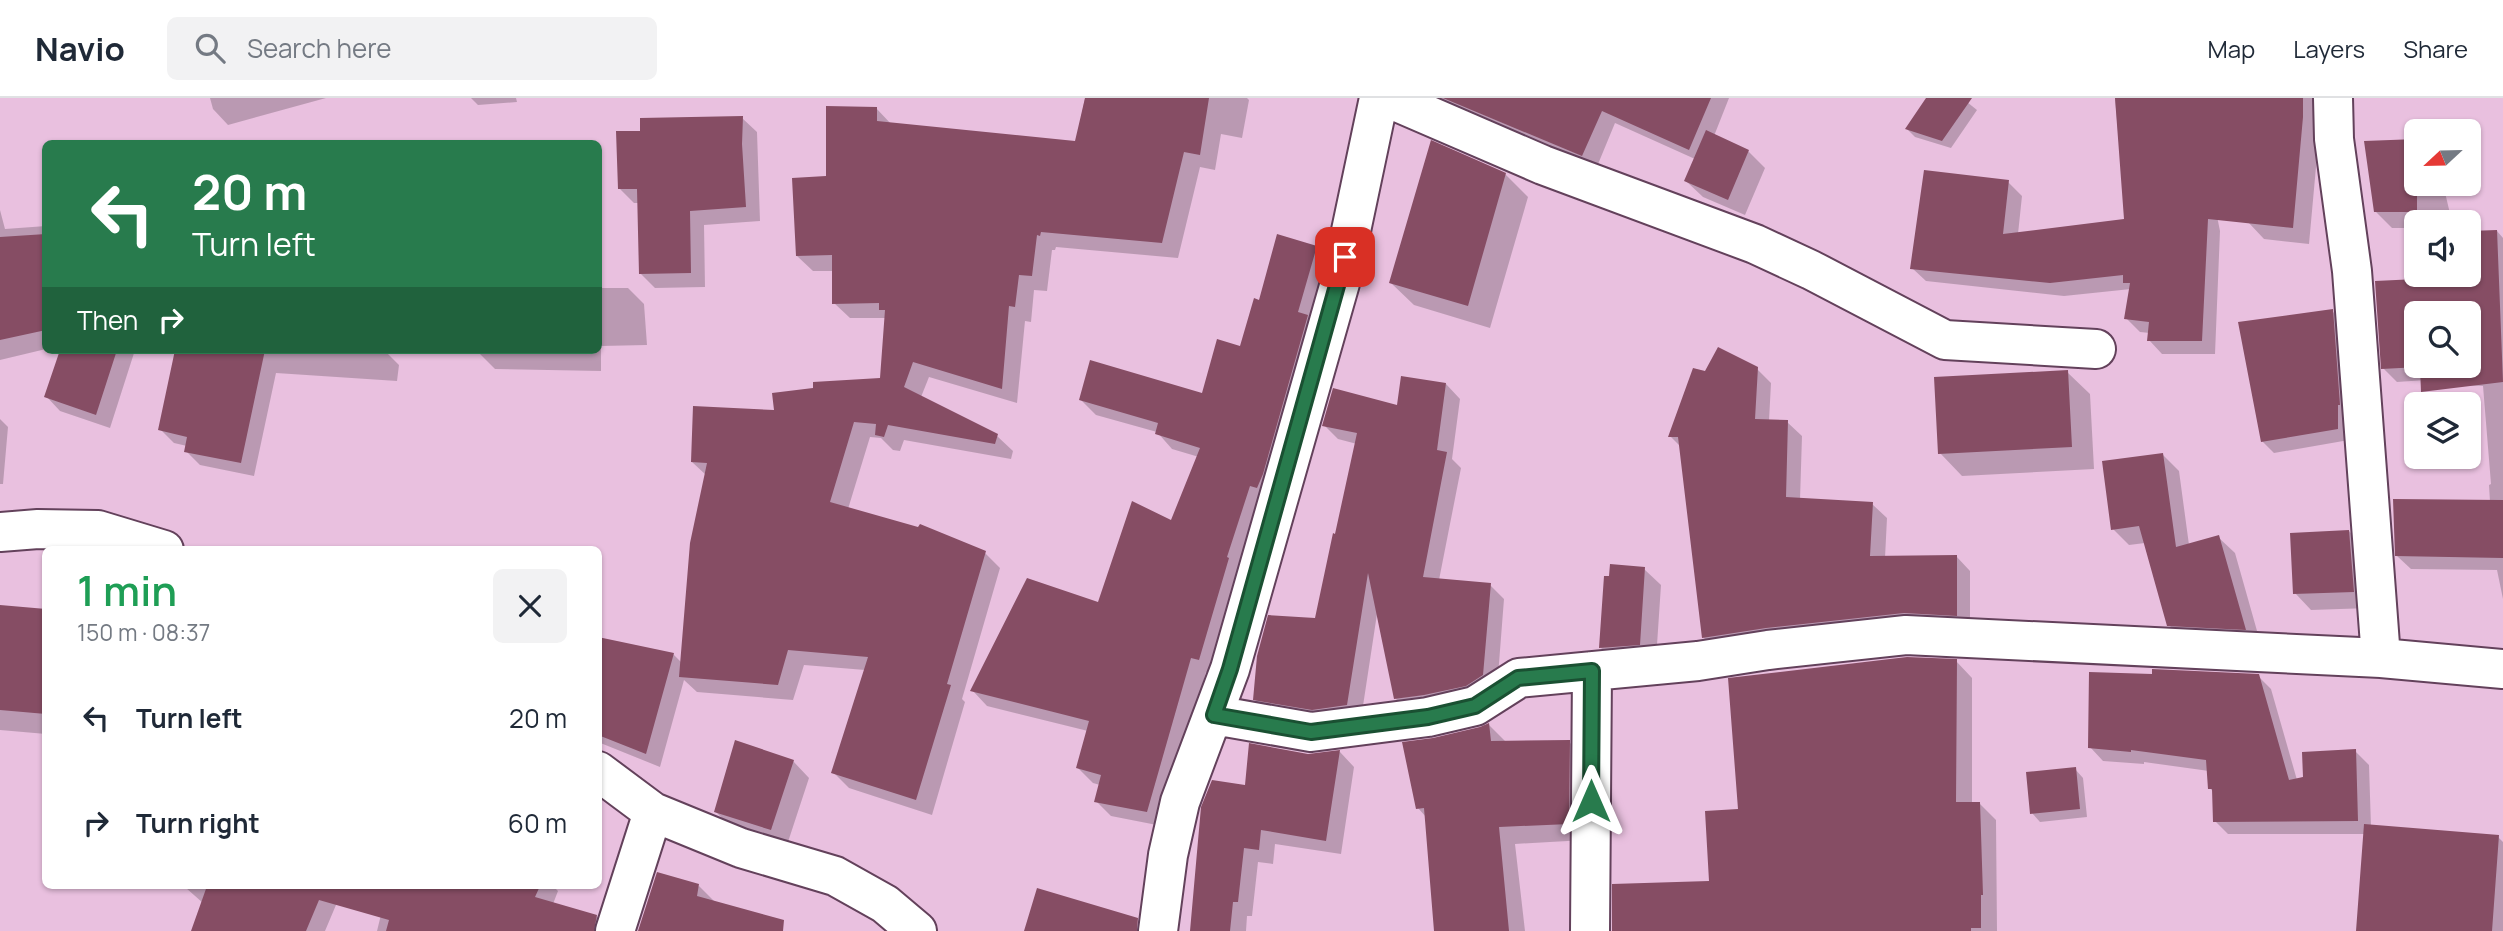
<!DOCTYPE html>
<meta charset="utf-8">
<style>
:root{--surface:#fff;--page:#f2f2f3;--text:#1f2937;--muted:#747a83;--line:#e0e1e3}
body{margin:0;font-family:Manrope,sans-serif;background:var(--page);color:var(--text);height:100vh;display:flex;flex-direction:column;font-size:26px;white-space:nowrap}
*{box-sizing:border-box;margin:0}
p{font-size:23px;color:var(--muted)}
.icon{flex:none;width:38px;height:38px;fill:none;stroke:currentColor;stroke-width:2;stroke-linecap:round;stroke-linejoin:round}
.map{position:relative;flex:1;overflow:hidden}
.details{position:absolute;left:42px;top:448px;width:560px;height:343px;display:flex;flex-direction:column;background:var(--surface);border-radius:10px;box-shadow:0 2px 5px #0004}
.details>*{flex:none}
.hud{position:absolute;left:42px;top:42px;width:560px;height:214px;border-radius:10px;box-shadow:0 2px 5px #0004;background:#287b4d;color:#fff;overflow:hidden}
.needle{width:46px;rotate:248deg}
.buttons{position:absolute;left:2404px;top:21px;display:grid;gap:14px}
.buttons a{display:grid;place-items:center;width:77px;height:77px;border-radius:10px;background:var(--surface);box-shadow:0 2px 5px #0004;font-size:35px}
.pin{position:absolute;display:grid;place-items:center;width:60px;height:60px;color:#fff;margin:-30px;border-radius:14px;box-shadow:0 4px 10px #0006}
.me{position:absolute;width:77px;margin:-38px;rotate:0deg;stroke-linejoin:round;filter:drop-shadow(0 0 5px #0008)}
.turn{display:flex;align-items:center;gap:24px;height:147px;padding:0 35px;font-size:32px}
.turn .icon{width:91px;height:91px;stroke-width:2.5}
.turn b{display:block;font-size:49px;line-height:60px}
.then{display:flex;align-items:center;height:66px;padding:0 35px;background:#0003;gap:14px;font-size:26px}
.round{display:grid;place-items:center;flex:none;width:74px;height:74px;border-radius:10px;background:var(--page)}
.head{display:flex;align-items:center;justify-content:space-between;height:119px;padding:0 35px}
h1{font-size:42px;font-weight:600;line-height:52px;color:#1e9e55}
ul{padding:0;list-style:none}
li{display:flex;align-items:center;gap:21px;height:105px;padding:0 35px}
li div{flex:1}
li b{display:block;font-size:26px}
li em{font-style:normal}
header{display:flex;align-items:center;gap:42px;box-sizing:border-box;height:98px;padding:0 35px;background:var(--surface);border-bottom:2px solid var(--line)}
header strong{font-size:33px}
nav{display:flex;gap:38px;margin-inline-start:auto;font-size:24px}
.search{width:490px;height:63px;background:var(--page);display:flex;align-items:center;gap:18px;box-sizing:border-box;padding:0 24px;border-radius:10px;color:var(--muted);font-size:26px}
.map>svg:first-child{display:block}
</style>
<header>
<strong>Navio</strong>
<div class="search"><svg class="icon" aria-label="search" viewBox="0 0 24 24"><circle cx="10" cy="10" r="6"/><path d="M15 15l6 6"/></svg>Search here</div>
<nav><a>Map</a><a>Layers</a><a>Share</a></nav>
</header>
<div class="map">
<svg width="2503" height="833" viewBox="0 0 2503 833">
<rect width="100%" height="100%" fill="#e9c0df"/>
<path fill="#0003" fill-rule="evenodd" d="M210 0H326L228 27 213 11Z
M471 0H516L517 4 478 7Z
M1085 0H1247L1249 2 1242 40 1221 36 1215 72 1200 69 1178 160 1056 149 1055 152H1052L1047 193 1034 192 1031 224 1025 223 1017 305 929 279 921 299 997 338 1013 353 1011 361 904 342 900 353 893 352 881 340 870 339 848 411 985 455 1000 470 962 601 965 604 932 717 849 690 833 674 865 572 804 567 793 602 697 594 684 582 660 669 598 644V541L673 556 682 565 706 377 692 364 776 314 881 281 887 220H850L834 205V173H813L797 158 828 79 876 10 892 27 1076 45Z
M1432 0H1729L1714 38 1748 53 1765 70 1745 117 1703 99 1686 83 1695 61 1615 25 1596 71Z
M1928 0H1962L1977 12 1951 50 1915 39 1907 31Z
M2115 0H2193L2220 133 2215 256H2162L2149 242 2150 235 2140 234 2126 220 2131 191 2064 198 1926 183 1912 170 2008 84 2022 98 2018 136 2126 122Z
M2244 0H2318L2319 36 2309 146 2264 141 2248 124Z
M742 20 757 34 760 123 704 127 705 189 655 190 640 175 639 105H634L620 91 642 34Z
M1505 76 1528 99 1490 230 1414 207 1391 185Z
M2417 86H2443L2452 124H2417V130H2392L2376 114Z
M0 112 5 131 46 128V251L0 262Z
M2497 133 2503 140V501L2497 472 2411 471 2397 458 2490 404 2489 387 2491 386 2483 288 2445 286 2440 281 2397 284 2383 270 2419 183V177H2469ZM2417 215H2469V268H2417Z
M1316 149 1331 164 1214 576 1206 574 1162 728 1111 718 1096 703 1100 687 1093 685 1078 670 1088 633 987 608 973 593 1099 507 1172 425 1199 359 1172 351 1157 334 1096 317 1081 302 1203 297 1241 250 1260 204Z
M598 190H628L644 206 647 247 601 248V273L495 271 479 255V252H598Z
M2332 213 2344 225 2349 342 2274 355 2262 343Z
M61 252H135L110 330 60 313 46 298Z
M177 252H380L385 253 399 267 397 283 276 275 254 378 200 367 186 353 187 348 174 345 160 331Z
M1757 271 1771 285 1769 323 1787 324 1802 338 1800 402 1872 406 1887 420 1885 460 1956 458 1970 473V531L1718 554 1703 539 1681 349 1670 338 1706 276Z
M2067 274 2090 296 2094 371 1962 378 1940 355Z
M1446 286 1460 301 1452 361 1461 370 1439 482 1490 487 1504 501 1497 591 1410 615 1395 600 1377 516 1361 621 1269 615 1254 601 1317 522 1357 346 1338 341 1324 327 1399 309Z
M0 321 8 329 3 386H0Z
M2163 357 2179 373 2189 447 2218 439 2235 455 2261 547 2185 543 2169 527 2145 445 2129 447 2113 431Z
M2349 433 2365 450 2370 510 2311 512 2295 495Z
M1644 471 1661 487 1656 562 1617 566 1601 550 1611 480Z
M0 508 46 512V636L0 632Z
M1956 563 1972 580V706L1979 705 1996 722 1997 833H1612L1710 785 1740 713Z
M2258 578 2271 591 2297 682 2355 653 2369 667 2371 729 2498 739 2503 744V833H2358L2365 736H2228L2215 723 2214 695 2210 690 2209 673 2144 664V666L2103 663 2090 649Z
M1489 627 1505 643 1569 644 1586 660 1585 742 1515 746 1525 833H1436L1426 719 1418 710 1433 642Z
M1340 654 1354 669 1341 756 1275 746 1273 766 1258 764 1252 818H1247L1246 833H1192L1247 689 1308 657Z
M793 663 809 680 787 747 732 730 716 714Z
M2075 671 2083 680 2087 719 2040 724 2032 715Z
M187 788H344L325 833H193L203 805 186 790Z
M388 788H553L558 793 553 806 596 818 611 833H377Z
M699 788 744 833H640Z"/>
<path fill="#864d64" fill-rule="evenodd" d="M1085 0H1209L1200 57 1184 54 1162 145 1041 134 1040 138 1037 137 1032 178 1019 177 1015 209 1009 208 1002 291 913 264 904 289 998 336 995 346 888 327 884 339 875 337 876 326 854 324 830 404 918 429 920 426 986 453 947 586 951 587 916 702 831 675 868 559 788 552 778 587 679 579 690 445 707 365 691 364 693 308 774 312 772 295 813 290V284L880 280 885 212H879V205L832 206V157L796 158 792 80 826 78V8L877 9V23L1075 43Z
M1443 0H1711L1689 52 1602 13 1582 58Z
M1926 0H1972L1942 43 1905 31Z
M2115 0H2303V19L2293 130 2208 121 2202 243H2147L2149 224 2124 221 2130 185H2123V177L2050 185 1910 171 1924 72 2009 82 2003 136 2124 121Z
M743 18 742 46 746 109 690 113 691 175 639 176 637 91H618L616 33H640V20Z
M1706 32 1749 52 1728 102 1684 83Z
M2417 41V114H2374L2364 43Z
M1431 42 1506 75 1468 208 1389 185Z
M2497 132 2503 284 2421 294 2420 269 2381 271 2375 183 2417 181V177H2469V133ZM2417 215H2469V268H2417Z
M46 136V232L0 242V139Z
M1277 136 1317 148 1298 214 1308 217 1263 376 1257 390 1250 388 1227 459 1229 460 1199 562 1191 560 1147 714 1094 704 1101 677 1076 670 1089 623 970 593 1027 480 1098 504 1132 403 1171 422 1200 350 1155 336 1158 325 1079 302 1090 262 1202 295 1217 241 1240 248 1254 200 1259 202Z
M2333 211 2340 307H2338V331L2261 344 2238 224Z
M1718 249 1758 269 1755 321 1788 322 1786 399 1873 404 1870 458 1957 457V518L1904 515 1766 530 1702 540 1678 339H1668L1693 270 1705 273Z
M60 252H117L96 317 44 299Z
M175 252H265L241 365 184 354 187 339 158 332Z
M2068 272 2072 349 1938 356 1934 279Z
M1401 278 1446 285 1437 352 1447 354 1423 479 1491 485 1483 577 1466 588 1424 597 1394 601 1368 475 1347 607 1312 612 1253 602 1257 558 1268 517 1315 520 1333 435 1335 436 1357 335 1322 328 1333 290 1397 307Z
M2163 355 2176 449 2219 437 2246 532 2167 528 2139 428 2111 432 2102 363Z
M2393 401 2503 402V460L2395 458Z
M2349 432 2354 494 2293 496 2290 435Z
M1610 466 1645 469 1640 547 1599 550 1604 478H1609Z
M0 507 46 511V616L0 612Z
M598 539 674 555 646 656 598 637Z
M1907 559 1957 561 1956 704H1980L1983 797H1981V830H1971V833H1612V786L1709 783 1705 713 1738 711 1728 580Z
M2152 571 2259 576 2289 682 2303 679 2302 654 2356 651 2358 723 2213 724 2212 691H2208L2206 662 2131 652V654L2088 650 2089 574 2152 576Z
M1489 625 1491 643 1570 642 1569 726 1499 729 1509 833H1434L1424 710 1416 711 1402 644 1433 640 1480 629Z
M735 642 794 662 771 732 714 714Z
M1249 645 1308 656 1340 652 1326 743 1261 732 1259 752 1244 750 1238 804H1233L1230 833H1190L1201 709 1212 682 1245 687Z
M2076 669 2080 711 2030 716 2026 674Z
M2364 726 2499 737 2492 833H2356Z
M657 774 699 786 697 798 784 822 783 833H638Z
M207 788H540L535 799 597 817 594 833H386L389 822 319 802 306 833H191Z
M1037 790 1138 820 1137 833H1024Z"/>
<g fill="none" stroke-linecap="round" stroke-linejoin="round">
<defs>
<path id="street" d="M1388 0 1543 67 1755 146 1811 172 1945 242 2096 251
M2333 0 2334 41 2352 173 2381 560 2503 571
M0 434 38 431 98 432 164 452
M1214 617 1311 634 1428 619 1475 608 1519 580 1698 563 1768 552 1906 537 2381 560
M598 673 653 714 741 750 835 778 885 806 917 833
M615 833 653 714
M1158 833 1168 757 1180 704 1230 571 1340 185 1379 0
M1590 833 1592 573"/>
</defs>
<use href="#street" stroke="#63415b" stroke-width="42"/>
<use href="#street" stroke="#fff" stroke-width="38"/>
</g>
<g fill="none" stroke-linecap="round" stroke-linejoin="round">
<defs>
<path id="route" d="M1345 159 1230 571 1214 617 1311 634 1428 619 1475 608 1518 580 1592 573 1591 703"/>
</defs>
<use href="#route" stroke="#1a5032" stroke-width="18"/>
<use href="#route" stroke="#287b4d" stroke-width="12"/>
</g>
</svg>
<div class="buttons">
<a><svg class="needle" viewBox="-14 -14 28 28"><path d="M0-13l5 13h-10z" fill="#e53935"/><path d="M0 13l5-13h-10z" fill="#747a83"/></svg></a>
<a><svg class="icon" aria-label="sound" viewBox="0 0 24 24"><path d="M4 9h4l5-4v14l-5-4H4zM17 9q2 3 0 6"/></svg></a>
<a><svg class="icon" aria-label="search" viewBox="0 0 24 24"><circle cx="10" cy="10" r="6"/><path d="M15 15l6 6"/></svg></a>
<a><svg class="icon" aria-label="layers" viewBox="0 0 24 24"><path d="M12 4l9 5-9 5-9-5zM3 14l9 5 9-5"/></svg></a>
</div>
<div class="pin" style="left:1345px;top:159px;background:#d93025"><svg class="icon" aria-label="arrive" viewBox="0 0 24 24"><path d="M6 21V4h12l-3 4 3 4H6"/></svg></div>
<svg class="me" style="left:1591px;top:703px" viewBox="-20 -20 40 40"><path d="M0-17L14 15 0 8-14 15z" fill="#287b4d" stroke="#fff" stroke-width="4"/></svg>
<div class="hud">
<div class="turn"><svg class="icon" aria-label="left" viewBox="0 0 24 24"><path d="M17 20v-9H6M10 6l-5 5 5 5"/></svg><div><b>20 m</b>Turn left</div></div>
<div class="then">Then<svg class="icon" aria-label="right" viewBox="0 0 24 24"><path d="M7 20v-9h11M14 6l5 5-5 5"/></svg></div>
</div>
<section class="details">
<div class="head"><div><h1>1 min</h1><p>150 m · 08:37</p></div><a class="round"><svg class="icon" aria-label="close" viewBox="0 0 24 24"><path d="M6 6l12 12M18 6L6 18"/></svg></a></div>
<ul>
<li><svg class="icon" aria-label="left" viewBox="0 0 24 24"><path d="M17 20v-9H6M10 6l-5 5 5 5"/></svg><div><b>Turn left</b></div><em>20 m</em></li>
<li><svg class="icon" aria-label="right" viewBox="0 0 24 24"><path d="M7 20v-9h11M14 6l5 5-5 5"/></svg><div><b>Turn right</b></div><em>60 m</em></li>
</ul>
</section>
</div>
